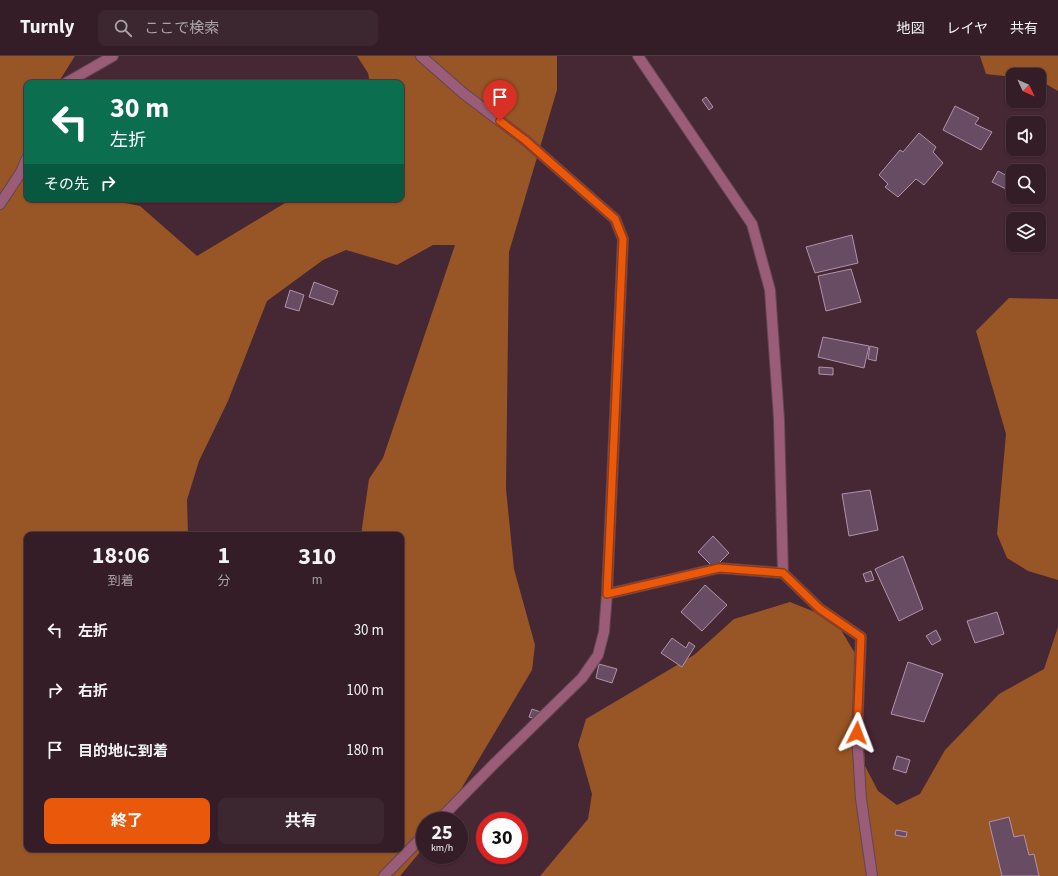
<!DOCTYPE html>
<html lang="ja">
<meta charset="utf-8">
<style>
:root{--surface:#341d27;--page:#3c262f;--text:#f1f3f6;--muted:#a9a2a7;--line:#4e3b44;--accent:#ea580c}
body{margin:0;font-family:"Source Sans 3","Noto Sans JP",sans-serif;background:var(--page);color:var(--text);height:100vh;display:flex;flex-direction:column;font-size:15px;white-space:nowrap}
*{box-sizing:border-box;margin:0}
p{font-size:13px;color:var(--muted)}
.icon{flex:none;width:22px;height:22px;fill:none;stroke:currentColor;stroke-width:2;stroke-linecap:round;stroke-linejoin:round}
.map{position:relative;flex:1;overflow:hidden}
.sheet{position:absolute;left:24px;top:476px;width:380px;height:320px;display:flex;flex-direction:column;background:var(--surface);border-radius:8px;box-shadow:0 1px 3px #0004,0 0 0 1px var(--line)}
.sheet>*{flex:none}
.guide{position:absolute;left:24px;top:24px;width:380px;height:122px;border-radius:8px;box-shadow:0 1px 3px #0004,0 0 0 1px var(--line);background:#0b6e4f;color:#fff;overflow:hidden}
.needle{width:26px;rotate:134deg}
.controls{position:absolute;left:1006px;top:12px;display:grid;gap:8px}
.controls a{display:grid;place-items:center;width:40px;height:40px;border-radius:8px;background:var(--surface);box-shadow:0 1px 3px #0004,0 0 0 1px var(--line);font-size:20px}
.speed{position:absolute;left:416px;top:756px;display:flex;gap:8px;font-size:20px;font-weight:700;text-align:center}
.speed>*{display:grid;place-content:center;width:52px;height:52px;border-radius:50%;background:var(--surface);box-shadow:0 1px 3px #0004,0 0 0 1px var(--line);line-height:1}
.speed small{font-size:10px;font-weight:400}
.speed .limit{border:6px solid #d22;background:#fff;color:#111}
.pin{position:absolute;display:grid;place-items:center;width:34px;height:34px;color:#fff;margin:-41px -17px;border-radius:50% 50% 50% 0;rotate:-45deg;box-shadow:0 0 4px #0007}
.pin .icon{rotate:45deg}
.me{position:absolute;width:44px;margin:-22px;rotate:3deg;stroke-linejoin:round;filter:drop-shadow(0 0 3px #0008)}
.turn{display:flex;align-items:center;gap:14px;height:84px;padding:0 20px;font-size:18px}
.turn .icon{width:52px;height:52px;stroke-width:2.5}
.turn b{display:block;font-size:28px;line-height:34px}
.then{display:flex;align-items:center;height:38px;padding:0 20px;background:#0003;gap:8px;font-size:15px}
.eta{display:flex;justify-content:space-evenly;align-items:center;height:68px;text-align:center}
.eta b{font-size:24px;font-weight:700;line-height:28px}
.action{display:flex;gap:8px;margin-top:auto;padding:8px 20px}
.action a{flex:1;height:46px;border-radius:8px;background:var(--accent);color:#fff;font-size:16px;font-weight:700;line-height:46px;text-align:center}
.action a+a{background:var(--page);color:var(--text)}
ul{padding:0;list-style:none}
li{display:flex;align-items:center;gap:12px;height:60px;padding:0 20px}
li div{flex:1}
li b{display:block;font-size:15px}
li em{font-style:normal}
header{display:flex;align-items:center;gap:24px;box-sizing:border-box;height:56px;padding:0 20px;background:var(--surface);border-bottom:1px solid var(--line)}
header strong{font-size:19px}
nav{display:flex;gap:22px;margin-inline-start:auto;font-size:14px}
.search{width:280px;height:36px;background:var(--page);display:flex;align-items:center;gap:10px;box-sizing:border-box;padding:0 14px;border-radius:8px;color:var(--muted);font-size:15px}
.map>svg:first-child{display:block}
</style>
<header>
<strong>Turnly</strong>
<div class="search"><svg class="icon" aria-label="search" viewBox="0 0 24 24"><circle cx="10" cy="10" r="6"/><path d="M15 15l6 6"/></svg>ここで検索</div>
<nav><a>地図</a><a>レイヤ</a><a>共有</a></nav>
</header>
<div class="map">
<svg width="1058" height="820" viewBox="0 0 1058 820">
<rect width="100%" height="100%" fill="#462734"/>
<path fill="#985525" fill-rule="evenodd" d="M0 0H75L58 27H27V143H105L140 150 197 200 285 147 289 143H401V27H370L368 17 357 0H557V34L509 196 506 433 514 513 535 589 532 614 442 765H425V790L400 820H0ZM433 189H455L383 402 369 423 361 479H401V793H27V479H188L187 444 199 405 228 345 267 245 323 204 346 194 397 209Z
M980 0H1058V35L1039 24V19H1013V21L986 18Z
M1009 242 1058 243V524L1028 515 1007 502 997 478 1006 378 976 275Z
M790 546 835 564 859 604 865 710 878 735 897 749 920 738 945 694 999 638 1044 613 1058 571V820H540L588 763 592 738 578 689 586 663 694 599 734 563Z"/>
<path fill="#684c63" stroke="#b292ab" d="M706 41 713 51 709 54 702 44Z
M955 50 979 62 975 68 992 76 981 94 943 74Z
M919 77 936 91 933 96 943 107 924 129 916 123 898 141 885 131 888 128 879 119 900 94 903 96Z
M998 115 1013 123 1008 134 992 126Z
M852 179 858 207 815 217 806 191Z
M851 213 861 246 826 255 818 220Z
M314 226 338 235 333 249 309 241Z
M290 234 304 239 299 255 285 251Z
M823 281 869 290 864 312 818 301Z
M870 290 878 292 876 305 868 303Z
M819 311 833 312V319L819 318Z
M870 434 878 474 849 480 842 438Z
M713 480 729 497 714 512 698 496Z
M903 500 923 553 899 565 875 513Z
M871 515 874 524 866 526 863 518Z
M705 529 727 549 702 575 681 556Z
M997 556 1004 578 975 587 967 565Z
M936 574 941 584 932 589 926 580Z
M672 582 686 592 689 586 695 590 682 611 661 597Z
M908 606 943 618 924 666 891 658Z
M599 608 617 613 612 627 596 622Z
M532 653 546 658 544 666 529 661Z
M897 700 910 704 906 717 893 713Z
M1009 761 1014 781 1024 779 1029 799 1034 798 1039 820H1002L989 766Z
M896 774 907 776 906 781 895 779Z"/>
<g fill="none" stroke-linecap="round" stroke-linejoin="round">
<defs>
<path id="street" d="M421 0 463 37 525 84 615 163 623 183 607 538 604 576 598 599 582 622 495 707 438 765
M638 0 752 168 770 234 779 363 783 517
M66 27 113 0
M0 148 21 116 27 102
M607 538 719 512 783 517 820 553 861 581 857 677 861 743 872 820
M384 820 425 778"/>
</defs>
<use href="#street" stroke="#634551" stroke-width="12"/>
<use href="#street" stroke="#9a5c77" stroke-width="10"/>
</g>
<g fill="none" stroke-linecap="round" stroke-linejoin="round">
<defs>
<path id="route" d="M500 65 525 84 615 163 623 183 607 538 719 512 783 517 820 553 861 581 857 677"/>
</defs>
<use href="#route" stroke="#983908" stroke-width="10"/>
<use href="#route" stroke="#ea580c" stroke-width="7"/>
</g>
</svg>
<div class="controls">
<a><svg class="needle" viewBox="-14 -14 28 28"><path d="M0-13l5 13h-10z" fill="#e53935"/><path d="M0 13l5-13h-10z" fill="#a9a2a7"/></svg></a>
<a><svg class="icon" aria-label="sound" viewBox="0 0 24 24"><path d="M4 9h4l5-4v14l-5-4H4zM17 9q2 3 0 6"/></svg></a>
<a><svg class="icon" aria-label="search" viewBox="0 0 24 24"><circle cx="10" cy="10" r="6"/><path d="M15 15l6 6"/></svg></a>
<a><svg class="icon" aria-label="layers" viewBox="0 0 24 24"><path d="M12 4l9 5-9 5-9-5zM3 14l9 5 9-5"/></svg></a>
</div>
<div class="speed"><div>25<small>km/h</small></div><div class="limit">30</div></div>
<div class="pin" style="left:500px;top:65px;background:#d93025"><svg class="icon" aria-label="arrive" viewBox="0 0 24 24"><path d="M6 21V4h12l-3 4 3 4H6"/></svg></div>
<svg class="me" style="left:857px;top:677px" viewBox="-20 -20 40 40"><path d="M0-17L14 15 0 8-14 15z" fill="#ea580c" stroke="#fff" stroke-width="4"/></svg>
<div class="guide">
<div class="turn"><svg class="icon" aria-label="left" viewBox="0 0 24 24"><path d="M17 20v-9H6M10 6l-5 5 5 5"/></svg><div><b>30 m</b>左折</div></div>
<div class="then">その先<svg class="icon" aria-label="right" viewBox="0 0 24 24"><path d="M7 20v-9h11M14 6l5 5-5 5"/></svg></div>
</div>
<section class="sheet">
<div class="eta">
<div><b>18:06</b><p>到着</p></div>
<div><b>1</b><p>分</p></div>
<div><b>310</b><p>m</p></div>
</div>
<ul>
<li><svg class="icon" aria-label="left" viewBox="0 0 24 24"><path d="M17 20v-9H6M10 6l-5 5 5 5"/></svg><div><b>左折</b></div><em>30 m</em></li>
<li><svg class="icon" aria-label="right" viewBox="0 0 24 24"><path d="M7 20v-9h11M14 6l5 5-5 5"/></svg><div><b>右折</b></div><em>100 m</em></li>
<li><svg class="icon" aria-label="arrive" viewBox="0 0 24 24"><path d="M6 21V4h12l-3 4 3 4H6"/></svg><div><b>目的地に到着</b></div><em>180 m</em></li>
</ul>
<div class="action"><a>終了</a><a>共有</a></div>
</section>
</div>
